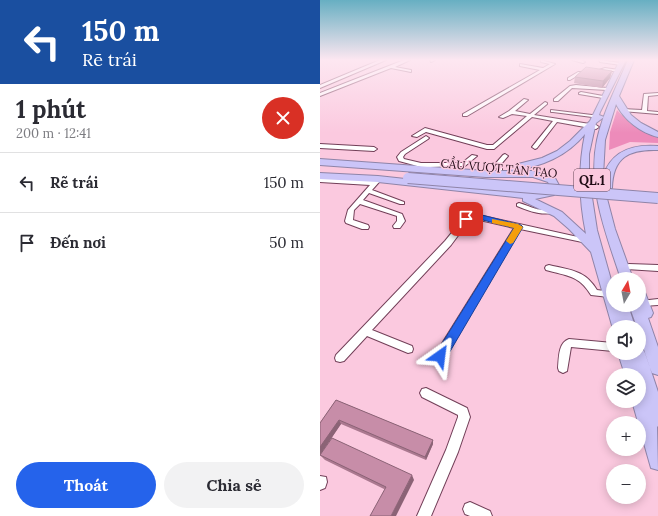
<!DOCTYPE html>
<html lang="vi">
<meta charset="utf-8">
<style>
:root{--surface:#fff;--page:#f2f2f3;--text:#2b2b33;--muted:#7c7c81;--line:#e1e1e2;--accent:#2563eb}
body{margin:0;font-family:Lora,serif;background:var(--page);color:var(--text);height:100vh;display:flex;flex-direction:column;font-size:15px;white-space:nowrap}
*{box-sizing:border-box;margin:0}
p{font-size:13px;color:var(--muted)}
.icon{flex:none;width:22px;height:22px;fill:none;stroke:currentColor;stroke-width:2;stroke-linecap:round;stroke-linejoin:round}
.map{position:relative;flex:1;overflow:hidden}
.drawer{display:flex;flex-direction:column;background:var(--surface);width:320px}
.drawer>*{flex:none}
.guide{background:#1a4fa0;color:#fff;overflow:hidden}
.needle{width:26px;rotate:10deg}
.controls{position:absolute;left:286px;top:272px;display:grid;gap:8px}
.controls a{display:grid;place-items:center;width:40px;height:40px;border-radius:50%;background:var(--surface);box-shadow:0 2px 10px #0003;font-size:20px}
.pin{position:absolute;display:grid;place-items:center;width:34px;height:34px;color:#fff;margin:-17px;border-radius:8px;box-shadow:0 2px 6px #0006}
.me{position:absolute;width:44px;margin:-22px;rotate:31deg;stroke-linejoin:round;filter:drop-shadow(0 0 3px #0008)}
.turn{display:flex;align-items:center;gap:14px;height:84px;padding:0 16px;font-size:18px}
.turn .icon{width:52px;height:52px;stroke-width:2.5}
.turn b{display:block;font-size:28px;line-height:34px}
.round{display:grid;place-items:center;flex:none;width:42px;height:42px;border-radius:21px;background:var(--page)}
.summary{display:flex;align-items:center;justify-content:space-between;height:68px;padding:0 16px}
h1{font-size:24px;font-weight:700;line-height:30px}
.button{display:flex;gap:8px;margin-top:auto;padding:8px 16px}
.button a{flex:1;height:46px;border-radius:24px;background:var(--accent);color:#fff;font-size:16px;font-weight:700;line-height:46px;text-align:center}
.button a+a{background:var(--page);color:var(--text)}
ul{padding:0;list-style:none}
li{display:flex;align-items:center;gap:12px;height:60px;padding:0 16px;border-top:1px solid var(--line)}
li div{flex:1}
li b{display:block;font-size:15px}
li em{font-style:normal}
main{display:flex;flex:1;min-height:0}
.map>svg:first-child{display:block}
</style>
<main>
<section class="drawer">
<div class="guide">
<div class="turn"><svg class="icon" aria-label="left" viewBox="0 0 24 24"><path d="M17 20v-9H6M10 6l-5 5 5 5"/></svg><div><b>150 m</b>Rẽ trái</div></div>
</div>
<div class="summary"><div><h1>1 phút</h1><p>200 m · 12:41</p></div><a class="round" style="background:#d93025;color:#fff"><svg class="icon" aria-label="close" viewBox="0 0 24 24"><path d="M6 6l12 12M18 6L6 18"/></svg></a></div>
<ul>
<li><svg class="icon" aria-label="left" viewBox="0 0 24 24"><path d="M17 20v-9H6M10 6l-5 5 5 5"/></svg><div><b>Rẽ trái</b></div><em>150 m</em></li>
<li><svg class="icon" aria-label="arrive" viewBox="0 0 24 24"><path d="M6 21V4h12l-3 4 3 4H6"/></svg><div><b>Đến nơi</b></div><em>50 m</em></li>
</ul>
<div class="button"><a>Thoát</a><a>Chia sẻ</a></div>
</section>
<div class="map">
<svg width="338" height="516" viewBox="0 0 338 516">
<rect width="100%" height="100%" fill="#fbc9df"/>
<path fill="#ed8bba" d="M297 110 310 123 338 138V143L310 142 289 150 290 132Z"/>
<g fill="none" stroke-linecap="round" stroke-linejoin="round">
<defs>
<path id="minor" d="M60 60H66L0 88V85Z
M84 60H90L75 67 91 70V72L71 68 0 96V93Z
M110 60H115L111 62Z
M221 60 235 64 147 116H143V114L220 70 200 66V64L223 68 230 64 221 62Z
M252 60H261L265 62 263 63Z
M279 60 301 63 303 64 301 65 280 62Z
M285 68 299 70C293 72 285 70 278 72L276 71Z
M258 72H269L271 73 260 74 250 80H248V78Z
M256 85 287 88 289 89 287 90 252 88 238 101H234V99L250 86Z
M261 92 283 96 285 97 283 98 259 94V93Z
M338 93V95L328 96 327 111 338 112V114L302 111 300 110 302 109 322 110 324 94Z
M204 99 208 100 195 111 210 114 225 102 227 103V104L214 115 276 125 279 127 276 129 237 122 217 148 215 149 212 147 233 121 212 117 174 149H167L106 132 97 137 92 136 105 128 167 145H173L207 116 192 114 183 118 179 117 189 111Z
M231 110 280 116 282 117 280 118 233 112H231Z
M106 136 109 138 108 139 85 154 83 157 84 159 101 163H142L152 155 157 156 145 166 107 167 106 170H102L101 167 79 161 77 157 81 152Z
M0 144 54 147 57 149 54 151 0 148Z
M185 154 188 156 182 163V170L179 172 177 171 176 163 183 155Z
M0 178 53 181 57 179 59 180 60 181 52 190 84 202V204H80L49 193 43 200 82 214 85 221 80 228H74L73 226 77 221V216L40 204 34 210 33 220 48 225 49 227 48 229H42L26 223 25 221 28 210 50 185 0 182Z
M199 203C207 205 215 210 224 210 230 211 235 208 239 211L238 212C223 216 211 212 197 206V204Z
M147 214H154L267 239 271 241 267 243 200 229 124 359 120 360 116 359 115 356 116 353 194 228 151 218 131 245 52 330 92 346 93 349 92 352 88 353 47 336 24 361 20 362 16 361 15 358 16 355 125 241Z
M309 264 338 265V271L306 269 305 267 306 265Z
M229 265C250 270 265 270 277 290L292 292 293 295 289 297 271 295C259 275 247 276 226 270L225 268 226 266Z
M338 299V305L323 306 319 304 320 301Z
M249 339 293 343V351L251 347 247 371 243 373 239 371 238 368C239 358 238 343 249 339Z
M106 388 147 408 150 417 138 452 111 516H97L126 450 138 417V415L102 397 100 393 102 389Z
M0 476 6 477 7 482 5 488 0 490Z
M150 502 170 511 172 516H150L145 514 143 509 145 504Z"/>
<path id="highway" d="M300 60H306L280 112 279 115 284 117 276 123 274 131 269 154V178L277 230 293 287V305H308L315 327H293V329L271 252 249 229 234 216 203 201V198L58 182 0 179V173L58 176 214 193 228 191 230 187 228 182 213 177H166L0 165V159L166 171H213L235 178 240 187 234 195 215 199 242 212 266 234C259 200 258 167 265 134 246 157 222 166 193 171L189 168 190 166 222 158 237 151 250 141 270 121Z
M308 60H314L299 96 311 115 321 123 338 132V137C321 133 304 120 296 104L285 140 283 176C292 150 313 144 338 146V150C309 149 293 157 292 188L285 191 295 229 313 279H301C286 234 267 187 277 140 283 112 297 86 308 60Z
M319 288 324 290 333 313 331 317 328 318 338 347V375L332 373 330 368 319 334V327H317L309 305H319Z
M319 347 322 348 325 353 338 392V427L337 426 338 470 331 468 329 461 312 401H319V375H305L298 353H319Z"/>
</defs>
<use href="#minor" stroke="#723f58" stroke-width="2"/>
<use href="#highway" stroke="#8f84a8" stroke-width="2"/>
<use href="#minor" fill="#fff" fill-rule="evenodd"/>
<use href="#highway" fill="#cbc5f8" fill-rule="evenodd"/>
<defs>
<path id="highway-bridge" d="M88 178 338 198"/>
</defs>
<use href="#highway-bridge" stroke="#8f84a8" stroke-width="12" stroke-linecap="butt"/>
<use href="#highway-bridge" stroke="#cbc5f8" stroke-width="10"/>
</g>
<path fill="#ab7990" d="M292 71 290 78 282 88 254 83 255 77Z
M16 400 113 440V444L106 460 21 424 2 452 94 480 64 489 5 460 0 455V423Z"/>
<path fill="#8b6376" d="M292 71 290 78 282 88 283 81Z
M19 420 21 424 0 455V447Z
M113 440V444L106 460 105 457Z
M92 475 94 480 76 516H71Z"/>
<path fill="#c78da8" stroke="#8b6376" d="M266 67 292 71 283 81 255 77Z
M16 400 113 440 105 457 19 420 0 447V423Z
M12 438 92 475 71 516H50L66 487 0 455Z"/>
<linearGradient id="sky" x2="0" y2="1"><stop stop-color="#67afc2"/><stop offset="0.45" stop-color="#fde7f1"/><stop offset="1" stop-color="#fde7f1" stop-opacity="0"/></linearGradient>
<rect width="338" height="133" fill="url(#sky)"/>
<path fill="#2563eb" stroke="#184099" d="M154 213 201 225 203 227 125 360 120 361 116 360 115 356 116 353 194 228 155 218 146 221 141 219Z"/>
<path fill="#f59e0b" d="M172 219 198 224 203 227 193 243 190 244 186 241 194 228 172 223Z"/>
<g text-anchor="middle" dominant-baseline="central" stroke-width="3" stroke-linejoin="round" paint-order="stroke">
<g font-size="12" fill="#1f0a14" stroke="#fbc9df">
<text transform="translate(179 168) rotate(5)">CẦU VƯỢT TÂN TẠO</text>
</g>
<rect fill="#fbc9df" stroke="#614351" stroke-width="1" x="254" y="169" width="36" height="22" rx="3"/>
<g font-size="13" font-weight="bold" fill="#1f0a14">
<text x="272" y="180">QL.1</text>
</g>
</g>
</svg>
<div class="controls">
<a><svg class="needle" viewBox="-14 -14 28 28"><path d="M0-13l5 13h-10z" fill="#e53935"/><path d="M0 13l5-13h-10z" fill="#7c7c81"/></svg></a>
<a><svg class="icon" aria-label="sound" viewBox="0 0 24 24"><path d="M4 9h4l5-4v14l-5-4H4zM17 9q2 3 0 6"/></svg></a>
<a><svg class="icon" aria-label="layers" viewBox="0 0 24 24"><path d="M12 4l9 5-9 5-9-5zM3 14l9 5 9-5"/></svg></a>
<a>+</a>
<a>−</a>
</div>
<div class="pin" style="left:146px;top:219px;background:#d93025"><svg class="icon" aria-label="arrive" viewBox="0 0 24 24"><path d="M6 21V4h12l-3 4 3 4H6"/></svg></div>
<svg class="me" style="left:120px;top:356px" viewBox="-20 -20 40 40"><path d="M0-17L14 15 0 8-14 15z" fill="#2563eb" stroke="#fff" stroke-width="4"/></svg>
</div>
</main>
